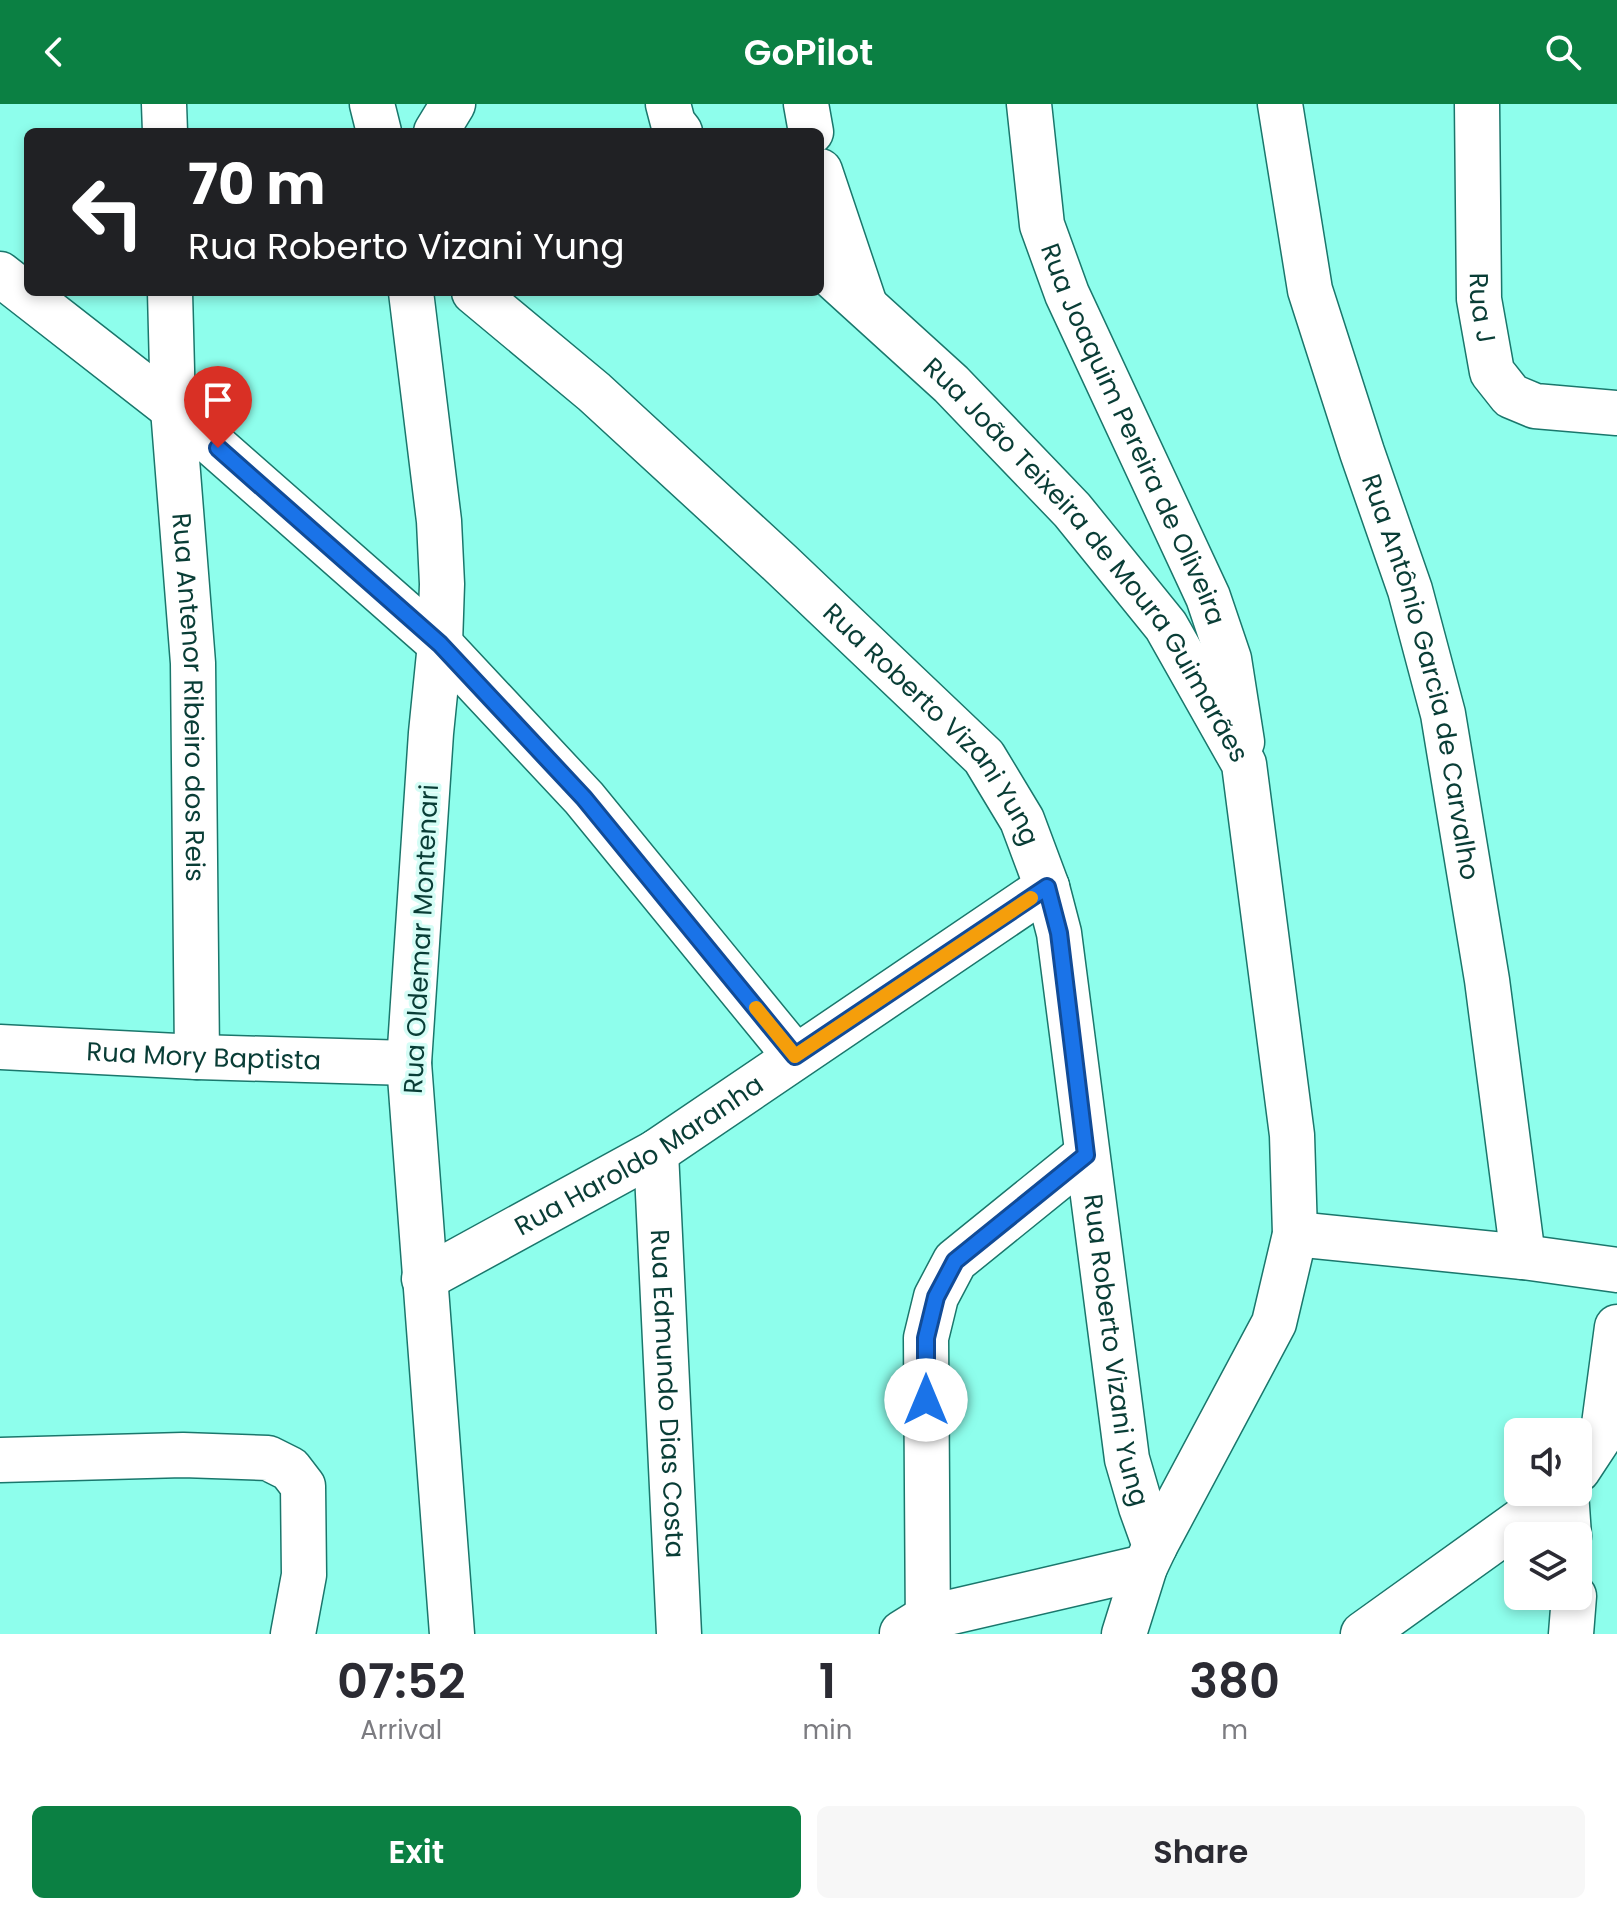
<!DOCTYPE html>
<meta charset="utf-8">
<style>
:root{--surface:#fff;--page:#f7f7f7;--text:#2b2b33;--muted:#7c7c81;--accent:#0b8043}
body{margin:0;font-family:Poppins,sans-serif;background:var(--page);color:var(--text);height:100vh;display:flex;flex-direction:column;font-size:30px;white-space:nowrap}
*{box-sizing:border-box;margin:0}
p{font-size:26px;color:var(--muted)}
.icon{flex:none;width:44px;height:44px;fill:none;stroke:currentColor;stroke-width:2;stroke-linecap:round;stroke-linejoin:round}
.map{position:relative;height:1530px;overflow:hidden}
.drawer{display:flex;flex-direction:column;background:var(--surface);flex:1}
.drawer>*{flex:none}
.top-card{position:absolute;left:24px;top:24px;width:800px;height:168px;border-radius:12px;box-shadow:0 4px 12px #0003;background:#202124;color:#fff;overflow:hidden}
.fabs{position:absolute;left:1504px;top:1314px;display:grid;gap:16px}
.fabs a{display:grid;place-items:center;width:88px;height:88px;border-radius:12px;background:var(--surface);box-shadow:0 4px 12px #0003;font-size:40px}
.pin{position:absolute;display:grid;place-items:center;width:68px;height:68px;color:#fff;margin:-82px -34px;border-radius:50% 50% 50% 0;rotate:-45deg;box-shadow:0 0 8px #0007}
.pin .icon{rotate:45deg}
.me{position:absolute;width:88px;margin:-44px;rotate:0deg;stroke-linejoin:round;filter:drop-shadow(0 0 6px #0008)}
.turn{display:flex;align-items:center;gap:28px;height:168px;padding:0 32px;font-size:36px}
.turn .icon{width:104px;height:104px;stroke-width:2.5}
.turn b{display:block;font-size:56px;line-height:68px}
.eta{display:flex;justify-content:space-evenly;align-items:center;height:136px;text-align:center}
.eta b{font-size:48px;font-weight:600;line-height:56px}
.primary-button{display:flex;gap:16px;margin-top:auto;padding:16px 32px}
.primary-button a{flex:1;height:92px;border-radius:12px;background:var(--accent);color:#fff;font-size:32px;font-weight:600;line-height:92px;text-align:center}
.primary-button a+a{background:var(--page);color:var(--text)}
header{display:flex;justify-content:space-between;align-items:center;height:104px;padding:0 32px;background:var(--accent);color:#fff;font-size:36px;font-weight:600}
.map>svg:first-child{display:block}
</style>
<header><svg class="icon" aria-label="back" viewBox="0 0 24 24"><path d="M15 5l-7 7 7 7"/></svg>GoPilot<svg class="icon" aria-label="search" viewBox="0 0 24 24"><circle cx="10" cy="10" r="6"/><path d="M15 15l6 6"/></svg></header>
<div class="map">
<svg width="1617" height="1530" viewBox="0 0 1617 1530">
<rect width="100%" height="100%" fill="#8efeec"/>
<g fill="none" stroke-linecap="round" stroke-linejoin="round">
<defs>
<g id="minor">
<path d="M164 0 165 28"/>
<path d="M372 0 379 28"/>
<path d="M668 0 673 19 680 28"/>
<path d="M806 0 811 28"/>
<path id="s1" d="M1029 0 1042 121 1067 190 1208 493 1229 555 1242 638"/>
<path id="s2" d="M1280 0 1310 186 1362 348 1410 486 1443 610 1487 876 1523 1153"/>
<path id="s3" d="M1477 0 1479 195 1492 268 1511 292 1535 302 1617 309"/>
<path d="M436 28 453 0"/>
<path d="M820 67 864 198"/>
<path id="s4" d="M820 161 951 280 1072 406 1166 522 1244 660 1292 1031 1295 1130 1274 1219 1155 1442 1145 1463 1124 1530"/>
<path d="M0 170 173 305 440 540 584 694 795 952"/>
<path id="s5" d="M170 188 173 305 193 559 197 953"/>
<path d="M411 188 439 417 442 480 440 540 431 629 409 959 452 1530"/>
<path id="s6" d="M474 188 594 288 780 459 984 653 1022 716 1047 783 1059 829 1127 1355 1141 1403 1155 1442"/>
<path id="s7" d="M0 943 197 953 409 959"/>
<path id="s8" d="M656 1048 679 1530"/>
<path d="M1295 1130 1523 1153 1617 1166"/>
<path id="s9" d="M424 1175 656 1048 1047 783"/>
<path d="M0 1356 183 1351 268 1354 290 1365 303 1382 304 1471 293 1530"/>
<path d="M1578 1366 1603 1328 1617 1223"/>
<path d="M1566 1388 1569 1432"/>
<path d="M902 1529 926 1514 1145 1463"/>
<path d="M928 1530 926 1234 936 1193 955 1157 1086 1051"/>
<path d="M1363 1530 1561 1388"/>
<path d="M1571 1530 1574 1492"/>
</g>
</defs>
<use href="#minor" stroke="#1a776c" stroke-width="47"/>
<use href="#minor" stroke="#fff" stroke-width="44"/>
</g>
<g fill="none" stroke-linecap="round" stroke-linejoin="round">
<defs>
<path id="route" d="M218 344 440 540 584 694 795 952 1047 783 1059 829 1086 1051 955 1157 936 1193 926 1234V1296"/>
</defs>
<use href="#route" stroke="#114b97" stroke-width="20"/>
<use href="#route" stroke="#1a73e8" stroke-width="14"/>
<path stroke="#f59e0b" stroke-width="14" d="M756 904 795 952 1031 794"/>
</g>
<g text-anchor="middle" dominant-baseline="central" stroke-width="7" stroke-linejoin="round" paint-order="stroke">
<g font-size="26" fill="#093d36" stroke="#d5fdf6">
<text stroke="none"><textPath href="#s3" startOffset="204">Rua J</textPath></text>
<text stroke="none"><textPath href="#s1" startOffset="350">Rua Joaquim Pereira de Oliveira</textPath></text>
<text stroke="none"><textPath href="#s4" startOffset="400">Rua João Teixeira de Moura Guimarães</textPath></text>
<text stroke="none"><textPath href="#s2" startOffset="592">Rua Antônio Garcia de Carvalho</textPath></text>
<text stroke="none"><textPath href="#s5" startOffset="406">Rua Antenor Ribeiro dos Reis</textPath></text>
<text stroke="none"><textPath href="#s6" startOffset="632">Rua Roberto Vizani Yung</textPath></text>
<text transform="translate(421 835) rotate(-87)">Rua Oldemar Montenari</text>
<text stroke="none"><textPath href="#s7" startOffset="204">Rua Mory Baptista</textPath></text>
<text stroke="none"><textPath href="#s9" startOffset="248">Rua Haroldo Maranha</textPath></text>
<text stroke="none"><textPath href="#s6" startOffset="1304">Rua Roberto Vizani Yung</textPath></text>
<text stroke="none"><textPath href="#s8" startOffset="242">Rua Edmundo Dias Costa</textPath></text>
</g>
</g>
</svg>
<div class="fabs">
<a><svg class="icon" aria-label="sound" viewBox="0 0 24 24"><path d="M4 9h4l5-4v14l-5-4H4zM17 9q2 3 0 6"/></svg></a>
<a><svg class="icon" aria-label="layers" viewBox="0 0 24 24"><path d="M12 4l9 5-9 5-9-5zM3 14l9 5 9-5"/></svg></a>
</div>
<div class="pin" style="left:218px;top:344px;background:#d93025"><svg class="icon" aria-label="arrive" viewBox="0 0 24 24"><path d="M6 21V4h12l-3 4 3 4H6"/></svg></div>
<svg class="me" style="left:926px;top:1296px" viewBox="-20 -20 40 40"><circle r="19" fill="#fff"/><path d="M0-13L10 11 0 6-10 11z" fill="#1a73e8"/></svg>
<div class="top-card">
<div class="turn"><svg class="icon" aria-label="left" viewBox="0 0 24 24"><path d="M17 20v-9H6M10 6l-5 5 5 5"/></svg><div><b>70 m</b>Rua Roberto Vizani Yung</div></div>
</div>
</div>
<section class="drawer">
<div class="eta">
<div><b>07:52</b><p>Arrival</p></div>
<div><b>1</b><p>min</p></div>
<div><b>380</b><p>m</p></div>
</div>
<div class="primary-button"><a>Exit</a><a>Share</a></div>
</section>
